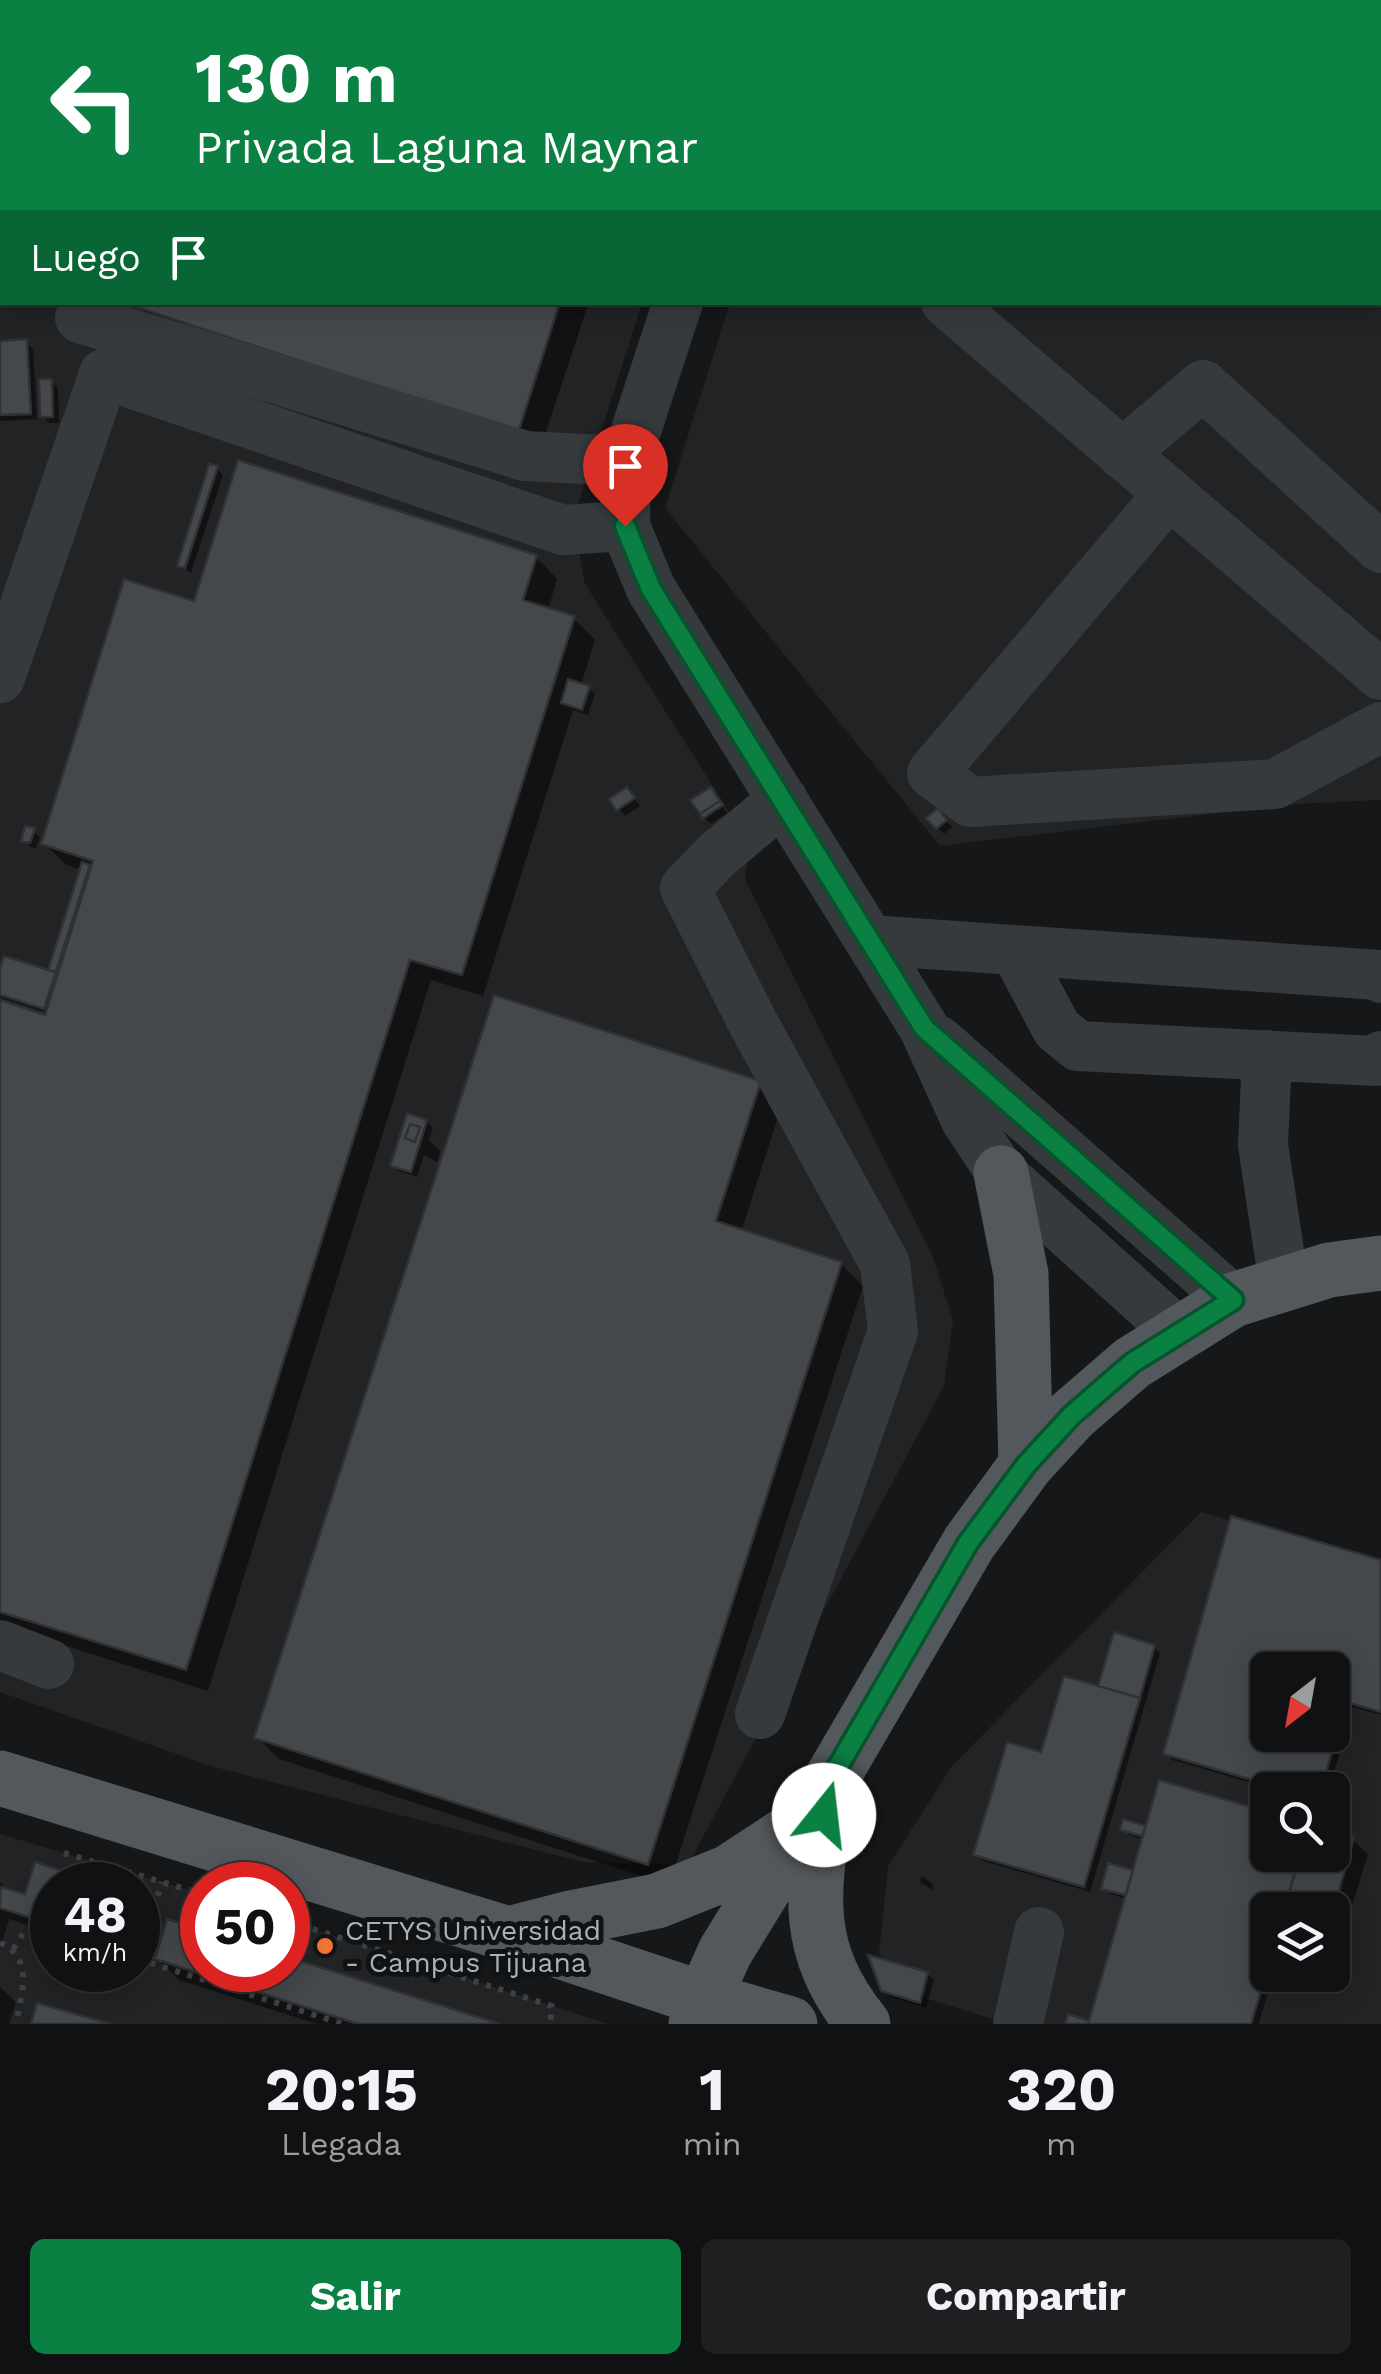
<!DOCTYPE html>
<html lang="es">
<style>
:root{--surface:#101112;--page:#1e1f20;--text:#f1f3f6;--muted:#9c9d9f;--line:#303132;--accent:#0b8043}
body{margin:0;font-family:"Work Sans",sans-serif;background:var(--page);color:var(--text);height:100vh;display:flex;flex-direction:column;font-size:38px;white-space:nowrap}
*{box-sizing:border-box;margin:0}
p{font-size:32px;color:var(--muted)}
.icon{flex:none;width:55px;height:55px;fill:none;stroke:currentColor;stroke-width:2;stroke-linecap:round;stroke-linejoin:round}
.map{position:relative;height:2024px;overflow:hidden}
.sheet{display:flex;flex-direction:column;background:var(--surface);flex:1}
.sheet>*{flex:none}
.hud{position:absolute;left:0px;top:0px;width:1382px;height:305px;box-shadow:0 5px 25px #0003,0 0 0 2px var(--line);background:#0b8043;color:#fff;overflow:hidden}
.needle{width:65px;rotate:211deg}
.tools{position:absolute;left:1250px;top:1652px;display:grid;gap:20px}
.tools a{display:grid;place-items:center;width:100px;height:100px;border-radius:15px;background:var(--surface);box-shadow:0 5px 25px #0003,0 0 0 2px var(--line);font-size:50px}
.speed{position:absolute;left:30px;top:1862px;display:flex;gap:20px;font-size:50px;font-weight:700;text-align:center}
.speed>*{display:grid;place-content:center;width:130px;height:130px;border-radius:50%;background:var(--surface);box-shadow:0 5px 25px #0003,0 0 0 2px var(--line);line-height:1}
.speed small{font-size:25px;font-weight:400}
.speed .limit{border:15px solid #d22;background:#fff;color:#111}
.pin{position:absolute;display:grid;place-items:center;width:85px;height:85px;color:#fff;margin:-102px -42px;border-radius:50% 50% 50% 0;rotate:-45deg;box-shadow:0 0 10px #0007}
.pin .icon{rotate:45deg}
.me{position:absolute;width:110px;margin:-55px;rotate:16deg;stroke-linejoin:round;filter:drop-shadow(0 0 8px #0008)}
.turn{display:flex;align-items:center;gap:35px;height:210px;padding:0 30px;font-size:45px}
.turn .icon{width:130px;height:130px;stroke-width:2.5}
.turn b{display:block;font-size:70px;line-height:85px}
.then{display:flex;align-items:center;height:95px;padding:0 30px;background:#0003;gap:20px;font-size:38px}
.eta{display:flex;justify-content:space-evenly;align-items:center;height:170px;text-align:center}
.eta b{font-size:60px;font-weight:700;line-height:70px}
.button{display:flex;gap:20px;margin-top:auto;padding:20px 30px}
.button a{flex:1;height:115px;border-radius:15px;background:var(--accent);color:#fff;font-size:40px;font-weight:700;line-height:115px;text-align:center}
.button a+a{background:var(--page);color:var(--text)}
.map>svg:first-child{display:block}
</style>
<div class="map">
<svg width="1381" height="2024" viewBox="0 0 1381 2024">
<rect width="100%" height="100%" fill="#161718"/>
<path fill="#222325" fill-rule="evenodd" d="M61 0H737L736 2H60Z
M824 0H1381V800L1296 804 940 846 665 508 730 303 1380 302V2H823Z
M2 156V302L642 303 573 520 585 584 750 845 745 879 933 1257 953 1320 944 1386 688 1865 583 1862 214 1767 0 1692V163Z
M1201 1512 1381 1564V2024H1009L899 1990 879 1953 888 1866 952 1766ZM1268 1670H1332V1735H1268ZM1268 1790H1332V1855H1268ZM1268 1910H1332V1975H1268Z
M0 1834 202 1894V1970H288V1921L608 2024H0ZM52 1885H138V1970H52Z"/>
<path fill="#0007" fill-rule="evenodd" d="M155 0H497L504 2H154Z
M576 0H702L701 2H578Z
M884 0H1381V15L1380 2H881Z
M140 302H589L539 453 160 328 138 306Z
M26 342 33 349 37 419 0 421V343Z
M51 382 58 388 59 423H49L42 416Z
M216 468 223 475 191 573 180 565Z
M536 557 557 579 548 610 573 618 595 640 581 685 588 688 595 694 588 715 573 710 483 996 431 980 208 1691 0 1625V1003L46 1018 48 1013 2 998 0 996V977L49 973 82 870 66 865 44 843 196 604Z
M711 790 727 813 711 824 704 817Z
M633 796 640 806 625 816 612 800Z
M938 812 952 827 944 834 938 828Z
M33 831 40 837 36 848 30 847 23 840Z
M760 1083 782 1105 741 1232 841 1264 863 1286 669 1885 279 1759 257 1737Z
M426 1122 433 1128 429 1140 440 1151 437 1162 424 1155 417 1177 399 1171 393 1165Z
M1381 1562V1715L1353 1707 1329 1790H1276L1172 1760 1165 1753ZM1268 1670H1332V1735H1268Z
M1154 1647 1160 1653 1090 1892 983 1861 976 1854 1100 1689Z
M1125 1822 1268 1855H1332L1353 1840 1368 1854 1352 1906 1348 1911 1342 1913 1307 1903 1297 1893 1292 1910H1268V1975H1273L1259 2024H1091L1127 1899 1110 1894 1104 1888 1134 1873 1144 1840 1129 1835 1123 1829ZM1307 1892 1339 1900 1337 1905 1307 1897Z
M58 1872 68 1882 121 1885H52V1933L9 1919 0 1950V1882L10 1892 27 1897Z
M922 1876 933 1884 932 1890 920 1882Z
M138 1894 146 1903 138 1932Z
M169 1922 202 1932V1970H288V1959L492 2024H317L179 1980 157 1958Z
M927 1974 934 1980 926 2008 890 1997 883 1990Z
M0 1987 16 2002 9 2024H0Z"/>
<path fill="#45484b" stroke="#303134" stroke-width="2.5" fill-rule="evenodd" d="M153 0H505L512 2H152Z
M612 0H694L693 2H612Z
M880 0H1341L1339 2H878Z
M137 302H560L518 433 136 307Z
M27 339 31 414 0 415V341Z
M39 379H52L53 417H40Z
M238 460 537 555 523 600 575 616 462 975 410 960 186 1670 0 1612V1000L45 1015 93 861 41 844 124 579 194 601Z
M209 464 218 466 185 568 177 566Z
M568 679 590 686 582 710 561 703Z
M627 787 635 798 616 811 609 799Z
M711 787 720 801 700 814 690 800Z
M720 801 723 805 702 819 700 814Z
M938 808 947 820 936 829 926 818Z
M25 826 35 828 30 843 21 841Z
M82 862 90 865 56 972 48 970Z
M4 956 56 972 44 1009 0 995V969Z
M494 995 761 1081 716 1221 842 1262 648 1865 254 1738Z
M407 1113 427 1120 411 1172 390 1166ZM410 1124 420 1127 415 1142 405 1138Z
M410 1124 420 1127 415 1142 405 1138Z
M1231 1516 1381 1560V1712L1346 1702 1321 1790H1287L1163 1754ZM1268 1670H1332V1735H1268Z
M1114 1632 1155 1645 1140 1698 1098 1686Z
M1064 1676 1140 1698 1084 1887 973 1855 1007 1742 1041 1752Z
M1159 1780 1268 1812V1855H1300L1284 1910H1268V1968L1251 2024H1088Z
M1123 1819 1146 1826 1142 1836 1120 1830Z
M1332 1831 1354 1837 1339 1891 1334 1898 1326 1900 1290 1890 1300 1855H1332Z
M35 1862 60 1870 55 1885H52V1894L44 1922 0 1908 1 1887 25 1894Z
M1108 1863 1133 1870 1126 1895 1101 1889Z
M71 1867 129 1885H65Z
M167 1919 202 1930V1970H288V1957L500 2024H358L155 1959Z
M868 1955 928 1972 920 2003 881 1991Z
M37 2003 111 2024H31Z
M1068 2014 1089 2021 1088 2024H1065Z"/>
<g fill="none" stroke-linecap="round" stroke-linejoin="round">
<path stroke="#3d4144" stroke-width="6" stroke-dasharray="5 8" stroke-linecap="butt" d="M64 1853 202 1894
M288 1921 552 2006 550 2024
M0 1943C35 1957 21 1995 16 2024
M13 1949C27 1928 27 1923 52 1931
M138 1958 162 1882
M138 1959 343 2024"/>
<path stroke="#373a3d" stroke-width="50" d="M548 2 549 0
M777 2V0
M1380 111 1381 110
M85 302 80 318 525 456 626 461
M678 302 626 461 625 526 651 589 924 1028 966 1120 1001 1173 1180 1334
M946 302 1381 675
M1122 454 1203 385 1381 548
M1169 494 932 773 970 802 1275 784 1381 727
M0 678 104 374 563 530 625 526
M869 940 1379 975 1381 978
M1015 950 1057 1029 1078 1046 1376 1061 1381 1056
M939 1041 1233 1300
M1267 1055 1263 1145 1284 1284
M0 1645 49 1664
M760 1714 893 1331 885 1264 753 1023 685 888 717 855 783 800
M1018 2024 1039 1932"/>
<path stroke="#53585c" stroke-width="55" d="M1001 1173 1021 1274 1026 1465
M0 1778 508 1934 704 1999 790 2024
M826 1805C812 1893 803 1950 863 2024
M508 1934 571 1918 657 1901 729 1872 793 1830
M696 2024 704 1999 725 1952 829 1783 969 1543 1026 1465 1072 1415 1132 1363 1233 1300 1329 1270 1381 1263"/>
</g>
<g fill="none" stroke-linecap="round" stroke-linejoin="round">
<defs>
<path id="route" d="M625 526 651 589 924 1028 1233 1300 1132 1363 1072 1415 1026 1465 968 1543 829 1782 824 1815"/>
</defs>
<use href="#route" stroke="#07532c" stroke-width="25"/>
<use href="#route" stroke="#0b8043" stroke-width="18"/>
</g>
<circle fill="#f17635" stroke="#111213" stroke-width="4" cx="325" cy="1946" r="10"/>
<g text-anchor="middle" dominant-baseline="central" stroke-width="10" stroke-linejoin="round" paint-order="stroke">
<g font-size="28" fill="#a8b2b8" stroke="#111213" text-anchor="start">
<text x="345" y="1930">CETYS Universidad<tspan x="345" dy="32">- Campus Tijuana</tspan></text>
</g>
</g>
</svg>
<div class="tools">
<a><svg class="needle" viewBox="-14 -14 28 28"><path d="M0-13l5 13h-10z" fill="#e53935"/><path d="M0 13l5-13h-10z" fill="#9c9d9f"/></svg></a>
<a><svg class="icon" aria-label="search" viewBox="0 0 24 24"><circle cx="10" cy="10" r="6"/><path d="M15 15l6 6"/></svg></a>
<a><svg class="icon" aria-label="layers" viewBox="0 0 24 24"><path d="M12 4l9 5-9 5-9-5zM3 14l9 5 9-5"/></svg></a>
</div>
<div class="speed"><div>48<small>km/h</small></div><div class="limit">50</div></div>
<div class="pin" style="left:625px;top:526px;background:#d93025"><svg class="icon" aria-label="arrive" viewBox="0 0 24 24"><path d="M6 21V4h12l-3 4 3 4H6"/></svg></div>
<svg class="me" style="left:824px;top:1815px" viewBox="-20 -20 40 40"><circle r="19" fill="#fff"/><path d="M0-13L10 11 0 6-10 11z" fill="#0b8043"/></svg>
<div class="hud">
<div class="turn"><svg class="icon" aria-label="left" viewBox="0 0 24 24"><path d="M17 20v-9H6M10 6l-5 5 5 5"/></svg><div><b>130 m</b>Privada Laguna Maynar</div></div>
<div class="then">Luego<svg class="icon" aria-label="arrive" viewBox="0 0 24 24"><path d="M6 21V4h12l-3 4 3 4H6"/></svg></div>
</div>
</div>
<section class="sheet">
<div class="eta">
<div><b>20:15</b><p>Llegada</p></div>
<div><b>1</b><p>min</p></div>
<div><b>320</b><p>m</p></div>
</div>
<div class="button"><a>Salir</a><a>Compartir</a></div>
</section>
